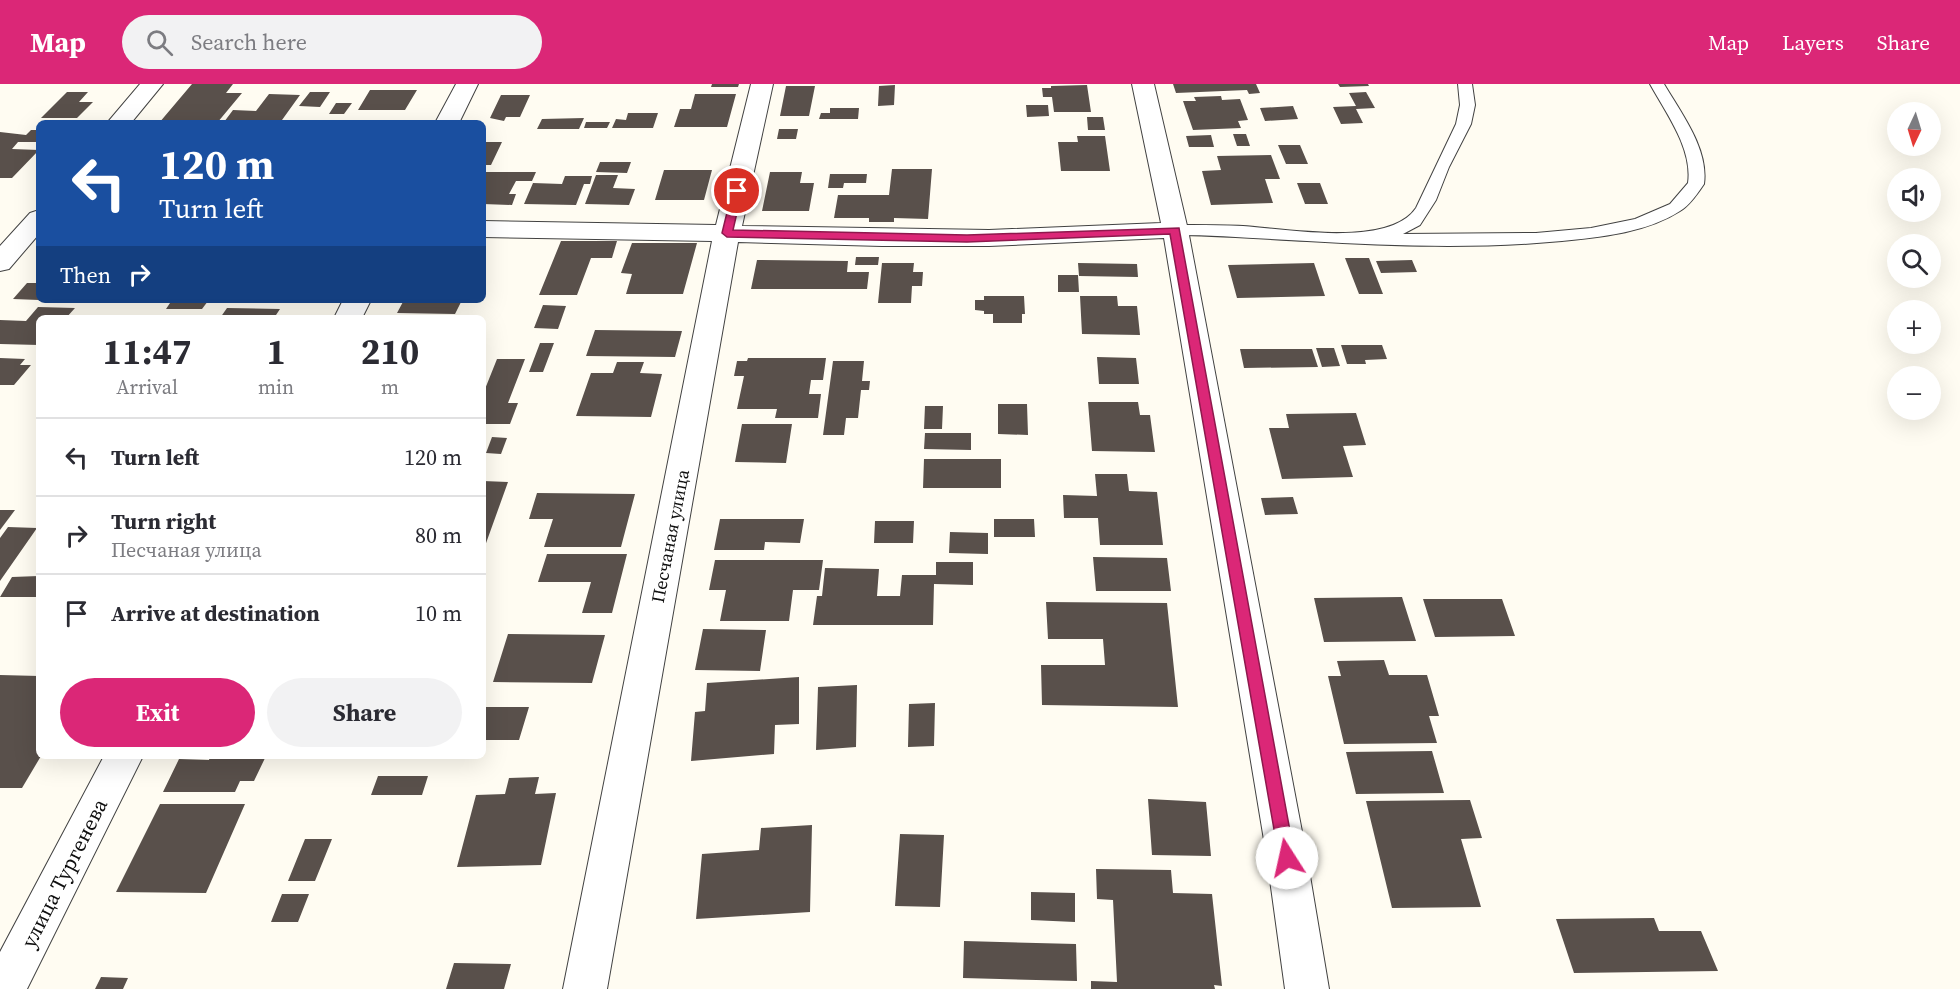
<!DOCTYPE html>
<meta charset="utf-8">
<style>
:root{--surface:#fff;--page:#f2f2f3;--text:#2b2b33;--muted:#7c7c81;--line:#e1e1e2;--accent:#db2777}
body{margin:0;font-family:"Source Serif 4",serif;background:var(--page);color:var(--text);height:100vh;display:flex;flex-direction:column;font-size:22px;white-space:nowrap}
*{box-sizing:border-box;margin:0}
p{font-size:20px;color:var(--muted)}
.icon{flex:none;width:33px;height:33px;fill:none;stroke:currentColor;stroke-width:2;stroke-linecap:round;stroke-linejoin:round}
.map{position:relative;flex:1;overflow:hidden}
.panel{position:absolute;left:36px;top:231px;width:450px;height:444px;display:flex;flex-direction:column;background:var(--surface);border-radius:9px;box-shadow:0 6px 24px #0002}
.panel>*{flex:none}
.hud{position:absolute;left:36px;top:36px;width:450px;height:183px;border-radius:9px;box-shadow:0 6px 24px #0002;background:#1a4fa0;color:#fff;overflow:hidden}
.needle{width:39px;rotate:184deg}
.controls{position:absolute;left:1887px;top:18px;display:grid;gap:12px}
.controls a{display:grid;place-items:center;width:54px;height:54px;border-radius:50%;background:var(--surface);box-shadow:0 6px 24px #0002;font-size:30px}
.pin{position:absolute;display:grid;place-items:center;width:51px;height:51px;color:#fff;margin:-26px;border:3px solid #fff;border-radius:50%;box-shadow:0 2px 6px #0007}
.me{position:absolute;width:66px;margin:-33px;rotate:350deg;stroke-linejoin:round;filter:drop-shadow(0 0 4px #0008)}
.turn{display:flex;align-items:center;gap:21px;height:126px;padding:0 24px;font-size:27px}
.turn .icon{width:78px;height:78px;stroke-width:2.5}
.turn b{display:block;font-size:42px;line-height:51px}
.then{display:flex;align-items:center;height:57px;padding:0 24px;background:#0003;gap:12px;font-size:22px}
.eta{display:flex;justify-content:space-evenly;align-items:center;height:102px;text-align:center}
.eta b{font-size:36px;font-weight:700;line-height:42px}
.action{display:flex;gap:12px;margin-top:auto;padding:12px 24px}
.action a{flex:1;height:69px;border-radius:36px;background:var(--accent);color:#fff;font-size:24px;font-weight:700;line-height:69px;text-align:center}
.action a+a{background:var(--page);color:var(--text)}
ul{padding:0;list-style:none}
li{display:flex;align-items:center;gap:18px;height:78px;padding:0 24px;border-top:2px solid var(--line)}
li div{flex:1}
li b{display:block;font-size:22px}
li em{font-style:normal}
header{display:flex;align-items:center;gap:36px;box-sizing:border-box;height:84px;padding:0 30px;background:var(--accent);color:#fff}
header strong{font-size:28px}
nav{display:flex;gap:33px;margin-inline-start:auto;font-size:21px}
.search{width:420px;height:54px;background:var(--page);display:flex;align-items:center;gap:15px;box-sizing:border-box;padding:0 21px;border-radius:33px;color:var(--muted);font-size:22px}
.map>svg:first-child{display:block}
</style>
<header>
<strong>Map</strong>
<div class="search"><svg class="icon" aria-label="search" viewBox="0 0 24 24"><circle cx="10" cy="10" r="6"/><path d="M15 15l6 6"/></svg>Search here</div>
<nav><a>Map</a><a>Layers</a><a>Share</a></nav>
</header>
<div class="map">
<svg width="1960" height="905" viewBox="0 0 1960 905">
<rect width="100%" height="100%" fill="#fffcf2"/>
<path fill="#59504b" d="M192 0H233L226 9H242L217 39H159Z
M712 0H739L738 3H711Z
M1173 0H1256L1260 9 1249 10 1247 6 1176 9Z
M1338 0H1368L1369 2 1340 3Z
M895 1 894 21 878 22 879 2Z
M1087 1 1091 28H1054L1052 13H1043L1042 4H1051V2Z
M786 2H815L809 32H780Z
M370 6H417L405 26H358Z
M67 8H88L79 18H93L77 34H41Z
M310 8H330L320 23 299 22Z
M1366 8 1375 24 1356 25 1363 39 1341 40 1333 23 1356 22 1349 9Z
M269 10 300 11 282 36H275L272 39 224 38 233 26 256 27Z
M695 10H736L727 43H674L680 25H691Z
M501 11H530L520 33H506L504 37 490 34Z
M1221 12 1222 16 1240 15 1248 36 1238 37 1241 44 1193 46 1183 17H1196L1194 13Z
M336 19H352L344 30H329Z
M1026 21H1048L1049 32 1027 33Z
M1293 22 1298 35 1265 37 1260 24Z
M830 24H859L858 35H819L821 29H830Z
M628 29H658L653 44H612L616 35 626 36Z
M1087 33H1103L1105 46H1088Z
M584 34 579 45H537L542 35Z
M586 38H610L607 44H584Z
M779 45H798L796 55H777Z
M31 46H39V58H18L12 65 39 66 12 94H0V48L26 51Z
M1233 50H1246L1250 62H1237Z
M1211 51 1214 63H1189L1186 52Z
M1077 52H1105L1110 87H1061L1058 58H1078Z
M483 58H502L491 81H483Z
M1278 61H1300L1308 80H1286Z
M1271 71 1280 95H1265L1273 119 1211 121 1202 87 1221 86 1217 72Z
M600 78H631L627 89 596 88Z
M892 85H932L928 135 894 134V138H869V134H834L838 111H889Z
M664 86H712L704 116H655Z
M483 88H536L532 97H516L509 110H516L512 121 483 120Z
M770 88H802L800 99H814L809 127H762Z
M830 90H867L866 99H844L843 104H828Z
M596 91H618L613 104 635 105 629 121 585 120Z
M565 92H592L590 100H584L576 121 524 120 533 99 562 100Z
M1297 99H1320L1328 120H1305Z
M561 157H617L612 174H591L577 211H539Z
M632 159H697L683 210H626L632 190 621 189Z
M856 173H879L878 181H855Z
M1345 174H1369L1383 210H1359Z
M757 176 848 177 847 188H869L867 205H751Z
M1412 176 1417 188 1381 189 1376 177Z
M882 179H914L913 188H923L922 202H912L911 219H878Z
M1078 179 1137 180 1138 193 1079 192Z
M1314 179 1325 212 1237 214 1228 181Z
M1058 191H1078L1079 208H1058Z
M27 199H39V216L13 215Z
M984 212H1024L1025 230H1022V239H993V230H984V227L975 226V216H984Z
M1080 212H1117L1118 222H1137L1140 251 1082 250Z
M172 216 208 217 202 225H166Z
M404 216H462L455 230 397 229Z
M543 221 566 222 558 245 534 244Z
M38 223 75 224 66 234H39V261L0 260V236L26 237Z
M227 224 280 225 274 234H220Z
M595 246 682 247 675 273 586 272Z
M540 259H554L543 288H529Z
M1341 261H1382L1387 275 1365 276 1366 280H1347Z
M1316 264H1334L1340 282 1322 283Z
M1240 265H1312L1318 283 1244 284Z
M1097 273 1136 274 1139 300H1099Z
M0 274 25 275 20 281H31L14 301H0Z
M748 274H826L823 296H811L809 310H821L818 334H775L777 325H737L744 292H734L737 277H747Z
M497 275H525L508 319H518L510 340H483V310Z
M833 277H864L862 297H870L869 306H861L858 334H846L844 351H823Z
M617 278H644L640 289 662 290 651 333 576 332 591 289H613Z
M1088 318H1138L1140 331H1150L1155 368 1092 367Z
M998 320H1027L1028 351 998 350Z
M925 322H943L942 345H924Z
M1356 329 1366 361 1343 362 1353 393 1282 395 1269 344H1289L1286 330Z
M742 340H792L786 379 735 378Z
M925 349H971V366L924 365Z
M492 353 507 354 501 370 486 369Z
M924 375H1001V404H923Z
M1095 390H1127L1129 407 1157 408 1163 461H1100L1098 434H1064L1063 411 1097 412Z
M483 397 508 398 485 462H483Z
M537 409 635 410 621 463H544L553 435H529Z
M1293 413 1298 430 1265 431 1261 414Z
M0 426H15L0 446Z
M720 435H804L800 459 765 458 764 466H714Z
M994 435H1034L1035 453H994Z
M875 437H914L913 459H874Z
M8 443 37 444 0 497V454Z
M950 448 988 449V470L949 469Z
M547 470H627L612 529H582L591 498H538Z
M1093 473 1167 474 1171 507H1096Z
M715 476H823L819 506H793L789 537H720L726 506H709Z
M936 478H973V501L934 500 933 541H813L817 512H822L825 484 879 485 877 512H900L902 491H936Z
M39 492V513H0L12 493Z
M1402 513 1416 557 1324 558 1314 514Z
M1423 515H1502L1515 552 1435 553Z
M1046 518 1167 519 1178 623 1042 621 1041 581H1105L1103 555H1048Z
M703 545 766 546 760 587 695 586Z
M508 550 605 551 592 599 493 598Z
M1384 576 1389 591H1427L1439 632H1429L1437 659 1344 660 1328 592H1341L1337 577Z
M0 591 39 592V672H41L22 704H0Z
M799 593V640L775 641 774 670 691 677 695 628 705 627 707 599Z
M857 601 856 663 816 666 818 603Z
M935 619 934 662 908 663 909 620Z
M483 623H529L519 656H483Z
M1432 667 1444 709 1356 710 1346 668Z
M210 672H266L254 697H240L235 708H163L179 675 209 676Z
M378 692H428L422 711H371Z
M539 693 535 710 556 709 541 781 457 783 476 711 505 710 509 694Z
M1148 715 1206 718 1211 772 1152 771Z
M1470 716 1482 754 1461 755 1481 823 1392 824 1366 717Z
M160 720H245L206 809 116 808Z
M812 741 810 828 696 835 702 770 759 766 761 744Z
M900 750 944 751 940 823 895 822Z
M305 755H332L315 797H288Z
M1096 785 1171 786 1173 809 1212 810 1222 902 1214 901 1215 905H1091V897L1117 898 1113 816 1097 815Z
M1031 808 1075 809V838L1031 836Z
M282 810H309L298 838H271Z
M1654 834 1659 847H1701L1718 887 1574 889 1556 835Z
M964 857 1076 860 1077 897 963 894Z
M454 879 511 880 504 905H446Z
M101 893 128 894 123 905H95Z"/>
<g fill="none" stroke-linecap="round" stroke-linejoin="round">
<defs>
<path id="service" d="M1458 0H1472L1475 21 1471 40 1449 83 1436 116 1420 141 1403 150 1536 149 1591 144 1635 135 1670 120 1688 99C1693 65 1666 29 1650 0H1664C1681 29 1709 65 1704 100 1698 109 1689 122 1680 127 1646 149 1600 153 1562 157 1478 165 1391 162 1307 157 1263 155 1219 151 1175 151L1167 146C1172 139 1184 141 1192 141 1209 141 1226 141 1243 142 1286 145 1389 164 1416 124L1456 40 1460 21Z"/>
<path id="minor" d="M140 0H163L131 39H107Z
M456 0H478L459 39H435Z
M751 0H773L742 142 989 146 1161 139 1132 0H1154L1188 146 1307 774 1329 905H1285L1267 774 1164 154 989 162H882L738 158 607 905H563L712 157 483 153V137L716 141Z
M39 126V150L9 185 0 187V162L30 129Z
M343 216H371L362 234H334Z
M104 672H143L27 905H0V868Z"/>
</defs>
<use href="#service" stroke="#424242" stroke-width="2"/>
<use href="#minor" stroke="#424242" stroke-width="2"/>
<use href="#service" fill="#fff" fill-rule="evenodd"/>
<use href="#minor" fill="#fff" fill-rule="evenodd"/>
</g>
<path fill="#db2777" stroke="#8e194d" stroke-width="1.5" d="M733 104 742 107 733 146 967 151 1179 144 1295 774 1293 780 1287 783 1281 780 1279 774 1170 150 967 158 727 153 722 149Z"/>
<g text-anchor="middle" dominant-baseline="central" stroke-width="6" stroke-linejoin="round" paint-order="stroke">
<g font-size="18" fill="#0f0f0f" stroke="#fff">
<text transform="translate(670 452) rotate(-79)">Песчаная улица</text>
</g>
<g font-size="21" fill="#0f0f0f" stroke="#fff">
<text transform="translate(64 789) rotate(-63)">улица Тургенева</text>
</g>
</g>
</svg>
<div class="controls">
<a><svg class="needle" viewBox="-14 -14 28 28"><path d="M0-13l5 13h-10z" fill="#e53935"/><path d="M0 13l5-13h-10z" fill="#7c7c81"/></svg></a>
<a><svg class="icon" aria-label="sound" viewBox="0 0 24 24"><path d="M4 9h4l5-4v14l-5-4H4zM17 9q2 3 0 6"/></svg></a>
<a><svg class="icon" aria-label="search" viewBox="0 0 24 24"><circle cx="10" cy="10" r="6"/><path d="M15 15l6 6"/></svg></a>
<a>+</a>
<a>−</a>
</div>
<div class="pin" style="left:737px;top:107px;background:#d93025"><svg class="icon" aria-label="arrive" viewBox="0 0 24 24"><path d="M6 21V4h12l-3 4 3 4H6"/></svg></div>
<svg class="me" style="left:1287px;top:774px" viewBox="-20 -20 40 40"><circle r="19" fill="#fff"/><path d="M0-13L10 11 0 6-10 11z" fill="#db2777"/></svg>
<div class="hud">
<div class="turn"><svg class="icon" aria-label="left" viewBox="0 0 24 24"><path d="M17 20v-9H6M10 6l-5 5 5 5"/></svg><div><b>120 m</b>Turn left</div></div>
<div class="then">Then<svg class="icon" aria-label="right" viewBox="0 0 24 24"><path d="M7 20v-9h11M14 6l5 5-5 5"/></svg></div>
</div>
<section class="panel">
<div class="eta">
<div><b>11:47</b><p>Arrival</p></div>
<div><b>1</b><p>min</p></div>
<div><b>210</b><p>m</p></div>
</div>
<ul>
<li><svg class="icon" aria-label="left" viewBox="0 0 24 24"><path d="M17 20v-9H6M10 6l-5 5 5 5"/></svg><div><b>Turn left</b></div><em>120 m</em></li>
<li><svg class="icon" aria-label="right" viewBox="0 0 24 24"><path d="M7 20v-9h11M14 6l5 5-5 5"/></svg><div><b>Turn right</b><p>Песчаная улица</p></div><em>80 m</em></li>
<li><svg class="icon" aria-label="arrive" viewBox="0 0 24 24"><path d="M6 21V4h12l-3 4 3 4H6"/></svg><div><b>Arrive at destination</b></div><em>10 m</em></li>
</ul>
<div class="action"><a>Exit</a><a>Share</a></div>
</section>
</div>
